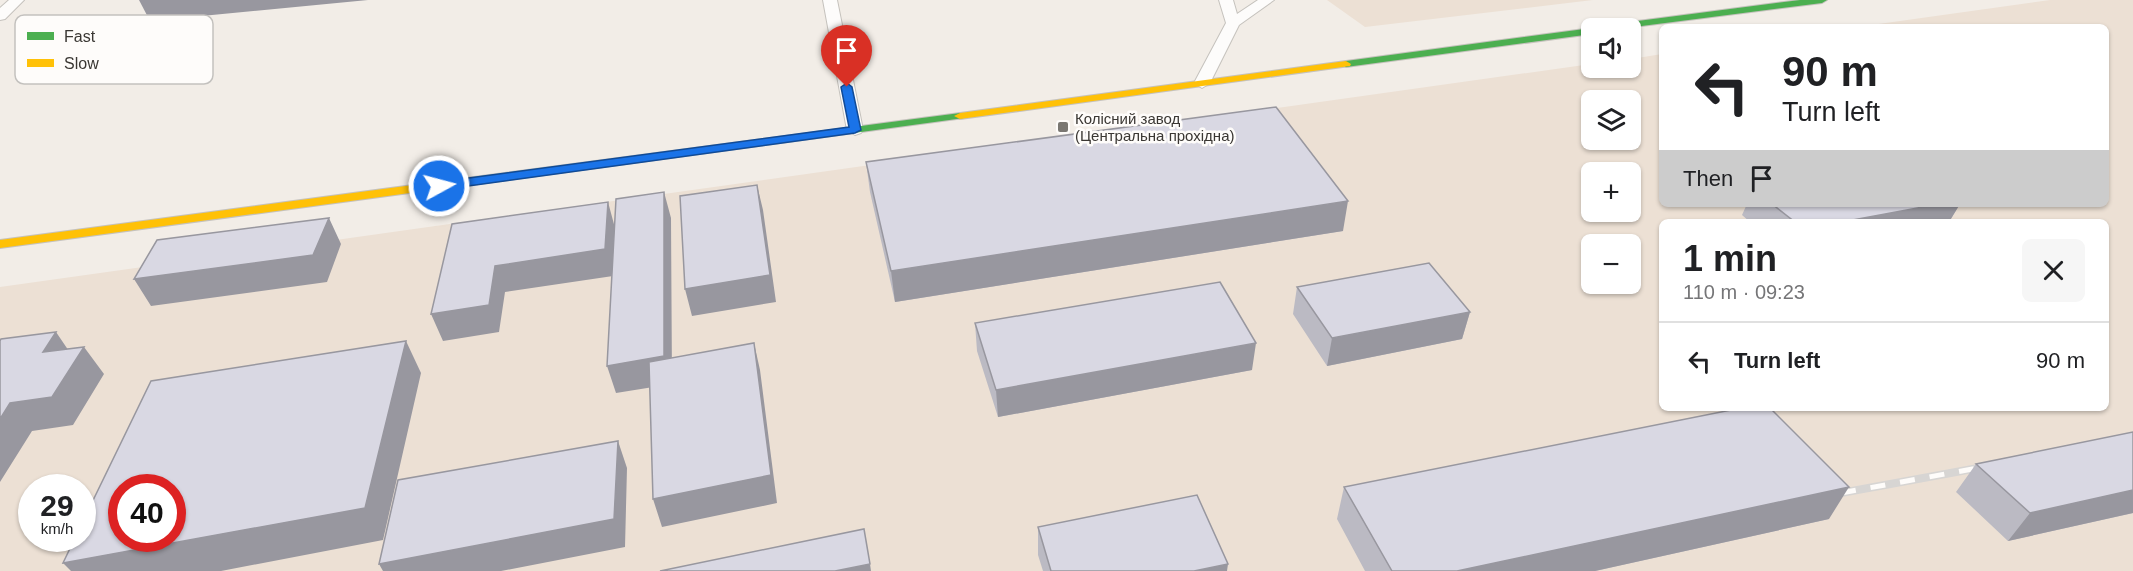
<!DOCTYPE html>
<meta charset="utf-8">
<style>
:root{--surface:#fff;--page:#f6f6f6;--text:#202124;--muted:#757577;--line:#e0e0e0}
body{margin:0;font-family:Helvetica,sans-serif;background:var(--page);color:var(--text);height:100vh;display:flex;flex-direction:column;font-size:22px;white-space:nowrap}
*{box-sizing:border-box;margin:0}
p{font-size:20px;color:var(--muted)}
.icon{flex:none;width:33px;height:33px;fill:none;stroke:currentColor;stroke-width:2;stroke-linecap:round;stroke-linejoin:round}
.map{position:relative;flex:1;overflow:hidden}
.drawer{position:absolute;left:1659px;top:219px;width:450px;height:192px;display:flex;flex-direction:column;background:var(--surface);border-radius:9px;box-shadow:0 2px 4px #0004}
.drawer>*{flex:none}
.top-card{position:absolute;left:1659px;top:24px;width:450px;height:183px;border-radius:9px;box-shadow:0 2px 4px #0004;background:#fff;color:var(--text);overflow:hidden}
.fabs{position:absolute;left:1581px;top:18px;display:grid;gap:12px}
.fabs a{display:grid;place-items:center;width:60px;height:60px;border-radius:9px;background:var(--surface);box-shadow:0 2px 4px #0004;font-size:30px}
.speed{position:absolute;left:18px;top:474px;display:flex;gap:12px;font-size:30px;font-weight:700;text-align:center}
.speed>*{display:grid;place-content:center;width:78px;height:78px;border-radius:50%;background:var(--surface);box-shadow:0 2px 4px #0004;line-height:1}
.speed small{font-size:15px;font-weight:400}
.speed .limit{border:9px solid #d22;background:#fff;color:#111}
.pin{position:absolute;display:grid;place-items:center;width:51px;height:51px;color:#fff;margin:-62px -26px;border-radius:50% 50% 50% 0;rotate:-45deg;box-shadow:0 0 6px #0007}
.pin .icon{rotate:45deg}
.me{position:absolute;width:66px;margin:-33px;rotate:83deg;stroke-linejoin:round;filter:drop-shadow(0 0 4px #0008)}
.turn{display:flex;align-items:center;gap:21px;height:126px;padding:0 24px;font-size:27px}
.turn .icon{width:78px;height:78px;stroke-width:2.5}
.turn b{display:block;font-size:42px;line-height:51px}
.then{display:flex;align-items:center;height:57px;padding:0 24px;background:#0003;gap:12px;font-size:22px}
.round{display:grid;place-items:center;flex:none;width:63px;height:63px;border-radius:9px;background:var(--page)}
.head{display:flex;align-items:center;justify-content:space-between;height:102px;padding:0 24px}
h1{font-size:36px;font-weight:600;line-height:45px}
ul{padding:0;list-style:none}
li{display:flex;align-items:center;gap:18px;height:78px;padding:0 24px;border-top:2px solid var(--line)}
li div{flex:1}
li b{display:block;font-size:22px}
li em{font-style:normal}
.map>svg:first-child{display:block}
</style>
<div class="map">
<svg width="2133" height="571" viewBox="0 0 2133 571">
<rect width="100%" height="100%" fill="#f2ede7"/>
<path fill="#ece0d4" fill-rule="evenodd" d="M1327 0H1593L1365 27Z
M2050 0H2133V571H0V287L1591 64 1592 68H1630L1631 59 1662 54V204H2106V27H1857ZM1592 100H1630V140H1592ZM1592 172H1630V212H1592ZM1662 222H2106V408H1662ZM1592 244H1630V284H1592ZM32 488H82V538H32ZM122 488H172V538H122Z"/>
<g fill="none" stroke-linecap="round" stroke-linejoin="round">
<defs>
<path id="lane" d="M9 0H24L5 19 0 20V8Z
M823 0H837L863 130 861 133 855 135 847 130Z
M1219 0H1233L1237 14 1258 0H1274L1239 25 1210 83 1202 88 1194 83 1226 23Z"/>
<path id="fast" d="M1800 0H1827L1822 3 1626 28H1602L1607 25Z
M1592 28H1594H1592V34L1346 67 1341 64 1346 61Z
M960 113 966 116 964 118 413 193 407 189 413 185Z"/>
<path id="slow" d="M1346 61 1351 64 1350 66 960 119 954 116 960 113Z
M413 185 417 186 419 189 417 192 0 248V240Z"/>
</defs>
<use href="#lane" stroke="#c5c2bd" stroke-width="2"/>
<use href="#fast" stroke="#c5c2bd" stroke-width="2"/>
<use href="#slow" stroke="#c5c2bd" stroke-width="2"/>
<use href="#lane" fill="#fdfcfb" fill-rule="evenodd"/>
<use href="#fast" fill="#4caf50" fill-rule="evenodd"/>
<use href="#slow" fill="#ffc107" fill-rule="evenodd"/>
<defs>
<path id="rail" d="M1841 493 1989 466"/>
</defs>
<use href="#rail" stroke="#d7d5d3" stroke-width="8"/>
<use href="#rail" stroke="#fefcfa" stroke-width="5" stroke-dasharray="15" stroke-linecap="butt"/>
</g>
<path fill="#bbbac3" d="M866 162 1343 231 895 302 870 192Z
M1747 204H1960L1949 222H1750L1742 215Z
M1297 287 1470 312 1462 339 1327 366 1293 314Z
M975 323 1252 370 998 417 977 351Z
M2133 432V513L2008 541 1956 492 1976 464Z
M1344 487 1829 519 1595 571H1365L1337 519Z
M1038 527 1227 571H1043L1038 555Z"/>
<path fill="#98979f" d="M139 0H368L150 21Z
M757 185 763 210 776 302 692 316 685 289Z
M664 192 671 218 672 384 616 393 607 366Z
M1348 201 1343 231 895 302 891 271Z
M608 202 615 228 613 276 505 292 499 332 443 341 431 314 495 266Z
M1939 204H1960L1949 222H1842Z
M329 218 341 244 327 282 151 306 134 279Z
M1470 312 1462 339 1327 366 1332 338Z
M56 332 75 360 43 352Z
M406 341 421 373 383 540 221 571H71L63 563Z
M754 343 760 370 777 503 662 527 653 499Z
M1256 343 1252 370 998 417 996 390Z
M84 347 104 374 73 425 32 431 0 482V419L10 403Z
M618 441 627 468 625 547 501 571H383L379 564Z
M1849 487 1829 519 1595 571H1457Z
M2133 490V513L2008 541 2030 513Z
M870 564 871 571H835Z
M1228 564 1227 571H1194Z"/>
<path fill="#d9d8e3" stroke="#98979f" stroke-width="1.5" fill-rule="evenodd" d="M1276 107 1348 201 891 271 866 162Z
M757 185 770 275 685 289 680 196Z
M664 192V356L607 366 616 199Z
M608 202 605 249 495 266 489 305 431 314 452 224Z
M1772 204H1939L1842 222H1795Z
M329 218 313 255 134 279 157 240Z
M1429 263 1470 312 1332 338 1297 287Z
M1220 282 1256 343 996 390 975 323Z
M56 332 43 352 84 347 52 397 10 403 0 419V341L1 339Z
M406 341 365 508 63 563 75 538H82V523L151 381ZM122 488H172V538H122Z
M754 343 771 475 653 499 649 362Z
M1741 408H1770L1849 487 1457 571H1392L1344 487Z
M2133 432V490L2030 513 1976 464Z
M618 441 614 519 379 564 398 480Z
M1197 495 1228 564 1194 571H1051L1038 527Z
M864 529 870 564 835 571H660Z"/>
<path fill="#1a73e8" stroke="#114b97" stroke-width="1.5" d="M847 83 852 87 861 130 855 133 439 190 432 186 439 182 849 127 841 87Z"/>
<rect fill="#7a7772" stroke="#fefcfa" stroke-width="2" x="1057" y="121" width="12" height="12" rx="3"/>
<g text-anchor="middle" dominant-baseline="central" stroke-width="5" stroke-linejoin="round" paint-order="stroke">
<g font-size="15" fill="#3a3733" stroke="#fefcfa" text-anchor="start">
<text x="1075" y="118">Колісний завод<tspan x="1075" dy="17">(Центральна прохідна)</tspan></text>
</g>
</g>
<rect x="15" y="15" width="198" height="69" rx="9" fill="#fefcfa" stroke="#c3c1be" stroke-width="1.5"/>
<rect x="27" y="32" width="27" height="8" fill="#4caf50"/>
<rect x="27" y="59" width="27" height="8" fill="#ffc107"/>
<g font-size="16" fill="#3a3733">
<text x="64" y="42">Fast</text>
<text x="64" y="69">Slow</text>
</g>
</svg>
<div class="fabs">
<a><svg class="icon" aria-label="sound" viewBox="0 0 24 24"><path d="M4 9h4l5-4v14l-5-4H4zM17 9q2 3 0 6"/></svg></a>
<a><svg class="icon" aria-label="layers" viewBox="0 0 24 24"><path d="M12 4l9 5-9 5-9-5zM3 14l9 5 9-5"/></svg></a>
<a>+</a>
<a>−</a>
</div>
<div class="speed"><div>29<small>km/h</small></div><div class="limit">40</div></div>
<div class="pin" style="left:847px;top:87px;background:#d93025"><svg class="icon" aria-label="arrive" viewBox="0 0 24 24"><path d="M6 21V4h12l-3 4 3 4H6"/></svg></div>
<svg class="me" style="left:439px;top:186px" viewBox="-20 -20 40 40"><circle r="17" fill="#1a73e8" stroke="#fff" stroke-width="3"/><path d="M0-11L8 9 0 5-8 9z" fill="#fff"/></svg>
<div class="top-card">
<div class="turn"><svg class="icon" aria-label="left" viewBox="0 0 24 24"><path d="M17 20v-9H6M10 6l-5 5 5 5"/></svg><div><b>90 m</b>Turn left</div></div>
<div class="then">Then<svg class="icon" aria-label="arrive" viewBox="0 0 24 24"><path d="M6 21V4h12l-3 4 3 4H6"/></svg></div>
</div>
<section class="drawer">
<div class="head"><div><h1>1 min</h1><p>110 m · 09:23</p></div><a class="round"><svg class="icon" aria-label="close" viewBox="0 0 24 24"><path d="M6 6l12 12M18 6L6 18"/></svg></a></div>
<ul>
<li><svg class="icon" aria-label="left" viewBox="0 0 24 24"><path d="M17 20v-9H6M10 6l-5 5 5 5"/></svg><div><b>Turn left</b></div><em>90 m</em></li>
</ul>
</section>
</div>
